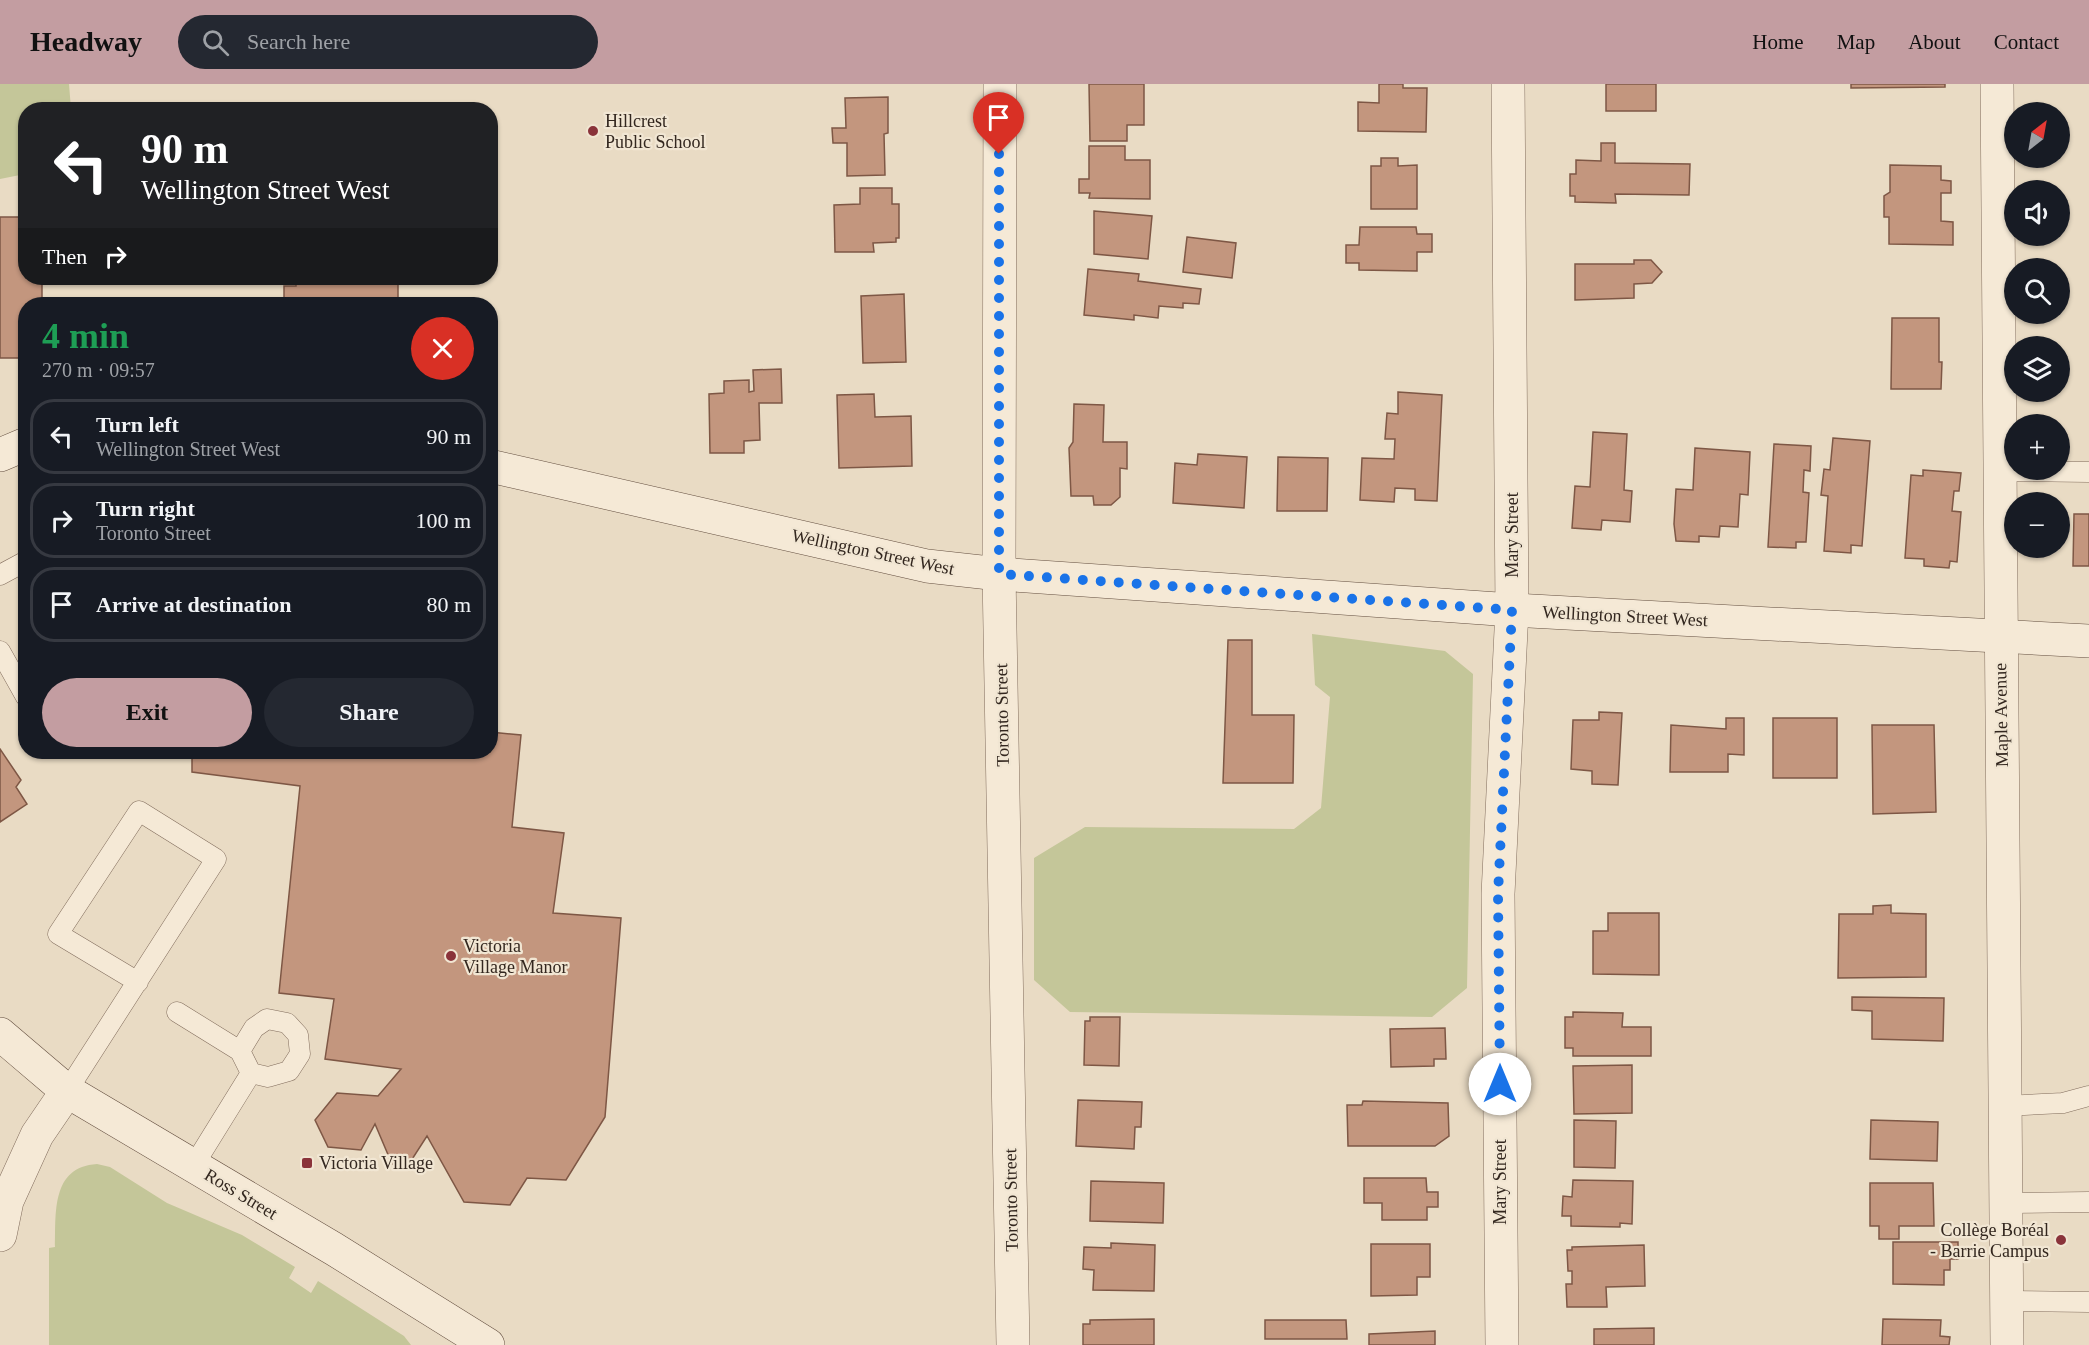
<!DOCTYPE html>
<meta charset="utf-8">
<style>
:root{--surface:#171b24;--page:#242831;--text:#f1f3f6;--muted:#9ea1a6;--line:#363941;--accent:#c39da1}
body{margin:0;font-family:"Times New Roman",serif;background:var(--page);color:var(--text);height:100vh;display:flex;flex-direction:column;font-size:22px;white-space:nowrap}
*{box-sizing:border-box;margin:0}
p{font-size:20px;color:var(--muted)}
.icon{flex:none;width:33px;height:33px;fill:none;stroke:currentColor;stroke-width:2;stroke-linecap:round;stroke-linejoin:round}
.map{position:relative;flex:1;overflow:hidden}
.sheet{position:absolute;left:18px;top:213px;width:480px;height:462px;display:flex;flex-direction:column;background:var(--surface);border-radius:24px;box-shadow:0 2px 4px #0004}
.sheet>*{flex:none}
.guide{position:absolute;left:18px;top:18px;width:480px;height:183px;border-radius:24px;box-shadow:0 2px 4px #0004;background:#202124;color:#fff;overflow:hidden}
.needle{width:39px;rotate:31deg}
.controls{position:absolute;left:2004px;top:18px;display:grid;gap:12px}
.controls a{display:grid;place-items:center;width:66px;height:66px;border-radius:50%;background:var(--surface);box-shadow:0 2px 4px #0004;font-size:30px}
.pin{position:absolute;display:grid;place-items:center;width:51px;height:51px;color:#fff;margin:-62px -26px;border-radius:50% 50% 50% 0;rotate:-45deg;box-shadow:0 0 6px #0007}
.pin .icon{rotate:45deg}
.me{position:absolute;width:66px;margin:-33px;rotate:0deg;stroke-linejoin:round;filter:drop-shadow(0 0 4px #0008)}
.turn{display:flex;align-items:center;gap:21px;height:126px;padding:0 24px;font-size:27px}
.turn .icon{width:78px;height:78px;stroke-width:2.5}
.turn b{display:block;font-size:42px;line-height:51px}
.then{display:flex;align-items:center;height:57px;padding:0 24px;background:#0003;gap:12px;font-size:22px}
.round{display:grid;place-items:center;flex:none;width:63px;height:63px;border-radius:32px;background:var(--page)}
.headline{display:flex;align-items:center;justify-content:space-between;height:102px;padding:0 24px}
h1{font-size:36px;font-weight:700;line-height:45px;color:#1e9e55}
.action{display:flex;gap:12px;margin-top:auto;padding:12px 24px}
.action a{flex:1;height:69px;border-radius:36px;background:var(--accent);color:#111;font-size:24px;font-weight:700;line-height:69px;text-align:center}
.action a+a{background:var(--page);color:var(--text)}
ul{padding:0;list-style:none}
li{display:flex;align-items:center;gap:18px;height:75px;margin:0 12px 9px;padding:0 12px;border:3px solid var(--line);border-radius:24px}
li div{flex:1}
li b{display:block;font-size:22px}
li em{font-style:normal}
header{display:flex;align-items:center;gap:36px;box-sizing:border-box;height:84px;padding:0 30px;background:var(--accent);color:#111}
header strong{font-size:28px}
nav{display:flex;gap:33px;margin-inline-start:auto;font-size:21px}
.search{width:420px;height:54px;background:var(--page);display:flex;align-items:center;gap:15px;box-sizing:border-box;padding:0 21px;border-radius:33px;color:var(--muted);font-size:22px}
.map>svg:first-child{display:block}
</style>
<header>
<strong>Headway</strong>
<div class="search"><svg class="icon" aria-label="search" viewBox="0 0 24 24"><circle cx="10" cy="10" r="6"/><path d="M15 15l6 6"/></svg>Search here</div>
<nav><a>Home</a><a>Map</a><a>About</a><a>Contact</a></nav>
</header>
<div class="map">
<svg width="2089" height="1261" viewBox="0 0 2089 1261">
<rect width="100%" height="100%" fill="#e9dbc4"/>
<path fill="#c4c699" d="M0 0H69L71 25 26 26 25 90 0 95Z
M1312 550 1445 567 1473 590 1467 904 1432 933 1070 928 1034 896V774L1085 743 1294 745 1321 724 1330 613 1315 601Z
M97 1080 110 1083 167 1119 242 1151 295 1183 289 1194 311 1209 318 1197 404 1252 411 1261H49V1164L55 1163C56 1129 51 1083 97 1080Z"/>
<path fill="#c3967e" stroke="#7e5745" stroke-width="1.5" d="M1089 0H1144V41H1127V57H1090Z
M1379 0H1403V4H1427L1426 48 1358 47V18L1379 19Z
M1606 0H1656V27H1606Z
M1851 0H1945V3L1851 4Z
M888 13V49L884 50 885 91 847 92V59H833L832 44H846L845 14Z
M1601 59H1615V79L1690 80 1689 111 1615 110 1616 119 1575 118V112H1570V90H1576V76L1601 77Z
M1089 62H1125V76H1150V115L1089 114 1090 109H1079V95H1089Z
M1381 74H1398V82L1417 81V125H1371V82H1381Z
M1890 81 1941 82V96L1951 97V109H1941V137L1953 138V161L1889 160V133H1884V112L1890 108Z
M860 104H892V120H899V154H896V158L873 159 874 168H835L834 121 860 120Z
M1094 127 1152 132 1148 175 1094 170Z
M0 133H26V194H42V220H26L25 274H0Z
M1360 143H1416L1417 150H1432V168H1417V187L1359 186V179H1346V161H1359Z
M1187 153 1236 159 1232 194 1183 188Z
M1634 176H1651L1662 188 1652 199 1634 200V214L1575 216V180H1634Z
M1088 185 1139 190 1138 197 1201 205 1199 220 1183 219V224L1159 222 1158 234 1134 231V236L1084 231Z
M296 194H398V214H381V220H284V202H296Z
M904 210 906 278 863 279 861 212Z
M1892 234H1939V278H1942L1941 305H1891Z
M781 285 782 319H759L760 356 744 357V369H710L709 310 724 309V297L749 296V308L754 307 753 286Z
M1398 308 1442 311 1437 417 1415 416V405L1395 404 1394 418 1360 416 1362 374 1394 375 1395 355H1385L1387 329 1398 330Z
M874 310 875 333 911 332 912 382 839 384 837 311Z
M1074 320 1104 321 1103 358H1127V385L1120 384V413L1111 421H1094L1093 412H1071L1069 364 1073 358Z
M1593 348 1627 350 1624 406 1632 407 1630 438 1602 436 1601 446 1572 444 1575 402 1590 403Z
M1833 354 1870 357 1862 462 1851 461V469L1824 467 1828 412 1821 411 1824 385 1830 386Z
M1774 360 1811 362 1810 387 1804 386 1803 408 1809 409 1806 458H1796V464L1768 463Z
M1695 364 1750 368 1748 411 1740 410 1738 443 1720 442 1719 453 1699 452V458L1676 457 1674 440 1676 405 1693 406Z
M1198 370 1247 373 1244 424 1173 419 1175 379 1197 381Z
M1278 373 1328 374 1327 427H1277Z
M1923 386 1961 389 1959 407H1954L1952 427 1961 428 1957 478 1950 477 1949 484 1924 482V475L1905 474 1911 391 1923 392Z
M2074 430H2089V482H2073Z
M1228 556H1252V631H1294L1293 699H1223Z
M1599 628 1622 629 1618 701 1592 700V687L1571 685 1573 636H1599Z
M1726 634H1744V671L1728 670V688H1670L1671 641 1726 645Z
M1773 634H1837V694H1773Z
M1872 641H1934L1936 728 1873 730Z
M490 648 521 651 512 743 564 749 553 829 621 834 605 1033 566 1096 527 1094 510 1121 464 1118 427 1052 409 1080H392L375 1040 361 1066 328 1063 315 1036 337 1009 378 1012 401 985 325 975 334 915 279 909 300 702 192 688V668H490Z
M0 665 21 696 16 703 27 720 0 738Z
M1891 821V829L1926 830V893L1838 894 1839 830H1873V822Z
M1608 829H1659V891L1593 890V847H1608Z
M1852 913 1944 914 1943 957 1872 955V927L1852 926Z
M1573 928 1623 929 1622 943H1651V972H1573V964H1565V933H1573Z
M1090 933H1120L1119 982 1084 981 1085 937H1090Z
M1445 944 1446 975H1434V982L1391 983 1390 945Z
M1632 981V1029L1574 1030 1573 982Z
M1078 1016 1142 1018 1141 1043H1135L1134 1065 1076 1062Z
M1363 1017 1448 1019 1449 1052 1435 1062H1348L1347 1021H1362Z
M1574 1036 1616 1037 1615 1084 1574 1083Z
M1871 1036 1938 1038 1937 1077 1870 1075Z
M1364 1094H1426L1427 1108H1438V1123H1427V1136H1382V1119H1364Z
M1573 1096 1633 1097 1632 1140 1620 1139V1143L1571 1142V1132H1562L1563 1112 1572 1113Z
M1091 1097 1164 1099 1163 1139 1090 1137Z
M1870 1099H1933L1934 1142H1899V1155H1879V1142H1870Z
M1893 1158H1958V1175H1950V1186H1944V1201L1893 1200Z
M1111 1159 1155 1161 1154 1207 1093 1206 1094 1186 1083 1185 1084 1163 1111 1164Z
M1371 1160H1430V1193H1417V1211L1371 1212Z
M1644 1161 1645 1202 1606 1203 1607 1223H1567L1566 1200H1572V1187H1568L1567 1166H1572V1163Z
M1154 1235V1261H1083V1240H1090V1236Z
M1883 1235 1941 1236 1940 1252 1950 1253 1949 1261H1882Z
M1265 1236H1346L1347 1255H1265Z
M1654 1244V1261H1594V1245Z
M1435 1247V1261H1369V1250Z"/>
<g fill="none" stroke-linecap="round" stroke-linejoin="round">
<defs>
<path id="lane" d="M1999 387 2089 388
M0 491 26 477
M0 567 26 613
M177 928 240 967 251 989 194 1081
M240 967 254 944 267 935 287 939 298 951 300 970 289 987 268 993 251 989
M67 1007 216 775 139 727 58 850 138 898
M2005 1022 2063 1019 2089 1012
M2006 1119 2089 1118
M2006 1217 2089 1218"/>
<path id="street" d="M1000 0 999 490 1013 1261
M1997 0 2007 1261
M0 1151 7 1117 37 1051 67 1007
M1502 1261 1498 810 1512 526 1508 0"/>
<path id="secondary" d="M0 371 26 360
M490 382 927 482 999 490 1512 526 2089 557
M0 950 67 1007 334 1165 488 1261"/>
</defs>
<use href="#lane" stroke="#826d5d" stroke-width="21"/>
<use href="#street" stroke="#826d5d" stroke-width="34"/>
<use href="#secondary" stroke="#644f40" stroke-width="34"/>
<use href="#lane" stroke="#f5e9d6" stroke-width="20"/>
<use href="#street" stroke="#f5e9d6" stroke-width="33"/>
<use href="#secondary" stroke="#f5e9d6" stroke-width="33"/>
</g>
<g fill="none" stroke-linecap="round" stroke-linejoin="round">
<path stroke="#1a73e8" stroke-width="10" stroke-dasharray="0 18" d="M999 70V490L1512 526 1498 810 1500 1000"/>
</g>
<g fill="#8a333a" stroke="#f1e6d3" stroke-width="2">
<circle cx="593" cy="47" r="6"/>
<circle cx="451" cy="872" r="6"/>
<rect x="301" y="1073" width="12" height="12" rx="3"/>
<circle cx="2061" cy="1156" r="6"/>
</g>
<g text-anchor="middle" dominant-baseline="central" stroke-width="4.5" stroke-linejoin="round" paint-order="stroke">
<g font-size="18" fill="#33271f" stroke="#f1e6d3" text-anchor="start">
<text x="605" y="37">Hillcrest<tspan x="605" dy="21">Public School</tspan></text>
<text x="463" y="862">Victoria<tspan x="463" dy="21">Village Manor</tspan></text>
<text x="319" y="1079">Victoria Village</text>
<text x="2049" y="1146" text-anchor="end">Collège Boréal<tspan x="2049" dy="21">- Barrie Campus</tspan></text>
</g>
<g font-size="18" fill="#33271f" stroke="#f1e6d3">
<text transform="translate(1512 451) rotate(-90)">Mary Street</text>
<text transform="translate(873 468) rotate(12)">Wellington Street West</text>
<text transform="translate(1625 532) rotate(3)">Wellington Street West</text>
<text transform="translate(1002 631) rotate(-91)">Toronto Street</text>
<text transform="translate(2001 631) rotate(-91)">Maple Avenue</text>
<text transform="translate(1500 1098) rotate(-90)">Mary Street</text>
<text transform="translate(241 1110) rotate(31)">Ross Street</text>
<text transform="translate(1011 1116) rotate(-91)">Toronto Street</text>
</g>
</g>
</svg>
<div class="controls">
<a><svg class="needle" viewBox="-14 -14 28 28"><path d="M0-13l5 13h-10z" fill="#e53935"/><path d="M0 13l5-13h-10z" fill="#9ea1a6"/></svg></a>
<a><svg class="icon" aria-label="sound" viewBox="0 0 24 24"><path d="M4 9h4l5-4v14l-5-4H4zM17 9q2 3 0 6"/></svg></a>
<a><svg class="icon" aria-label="search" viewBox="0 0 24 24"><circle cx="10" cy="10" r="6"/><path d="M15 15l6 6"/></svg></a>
<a><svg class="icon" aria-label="layers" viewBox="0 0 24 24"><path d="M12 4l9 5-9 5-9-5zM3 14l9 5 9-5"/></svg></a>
<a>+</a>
<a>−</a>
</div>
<div class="pin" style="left:999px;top:70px;background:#d93025"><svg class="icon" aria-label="arrive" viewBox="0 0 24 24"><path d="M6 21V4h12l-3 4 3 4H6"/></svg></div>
<svg class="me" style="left:1500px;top:1000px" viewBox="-20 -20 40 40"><circle r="19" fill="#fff"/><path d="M0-13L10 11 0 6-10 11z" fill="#1a73e8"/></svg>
<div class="guide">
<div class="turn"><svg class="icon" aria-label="left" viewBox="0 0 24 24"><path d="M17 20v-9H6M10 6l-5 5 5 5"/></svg><div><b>90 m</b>Wellington Street West</div></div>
<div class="then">Then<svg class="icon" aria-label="right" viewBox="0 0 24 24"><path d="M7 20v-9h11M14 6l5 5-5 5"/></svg></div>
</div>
<section class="sheet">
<div class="headline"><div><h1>4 min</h1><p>270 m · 09:57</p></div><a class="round" style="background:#d93025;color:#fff"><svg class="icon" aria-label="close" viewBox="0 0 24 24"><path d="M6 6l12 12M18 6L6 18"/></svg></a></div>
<ul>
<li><svg class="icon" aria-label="left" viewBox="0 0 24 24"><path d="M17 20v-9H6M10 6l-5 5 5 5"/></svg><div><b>Turn left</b><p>Wellington Street West</p></div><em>90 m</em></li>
<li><svg class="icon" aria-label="right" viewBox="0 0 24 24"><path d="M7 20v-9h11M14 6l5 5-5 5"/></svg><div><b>Turn right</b><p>Toronto Street</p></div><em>100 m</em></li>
<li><svg class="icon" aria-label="arrive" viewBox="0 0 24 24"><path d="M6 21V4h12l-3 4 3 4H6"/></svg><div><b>Arrive at destination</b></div><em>80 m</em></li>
</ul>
<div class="action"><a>Exit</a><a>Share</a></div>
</section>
</div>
